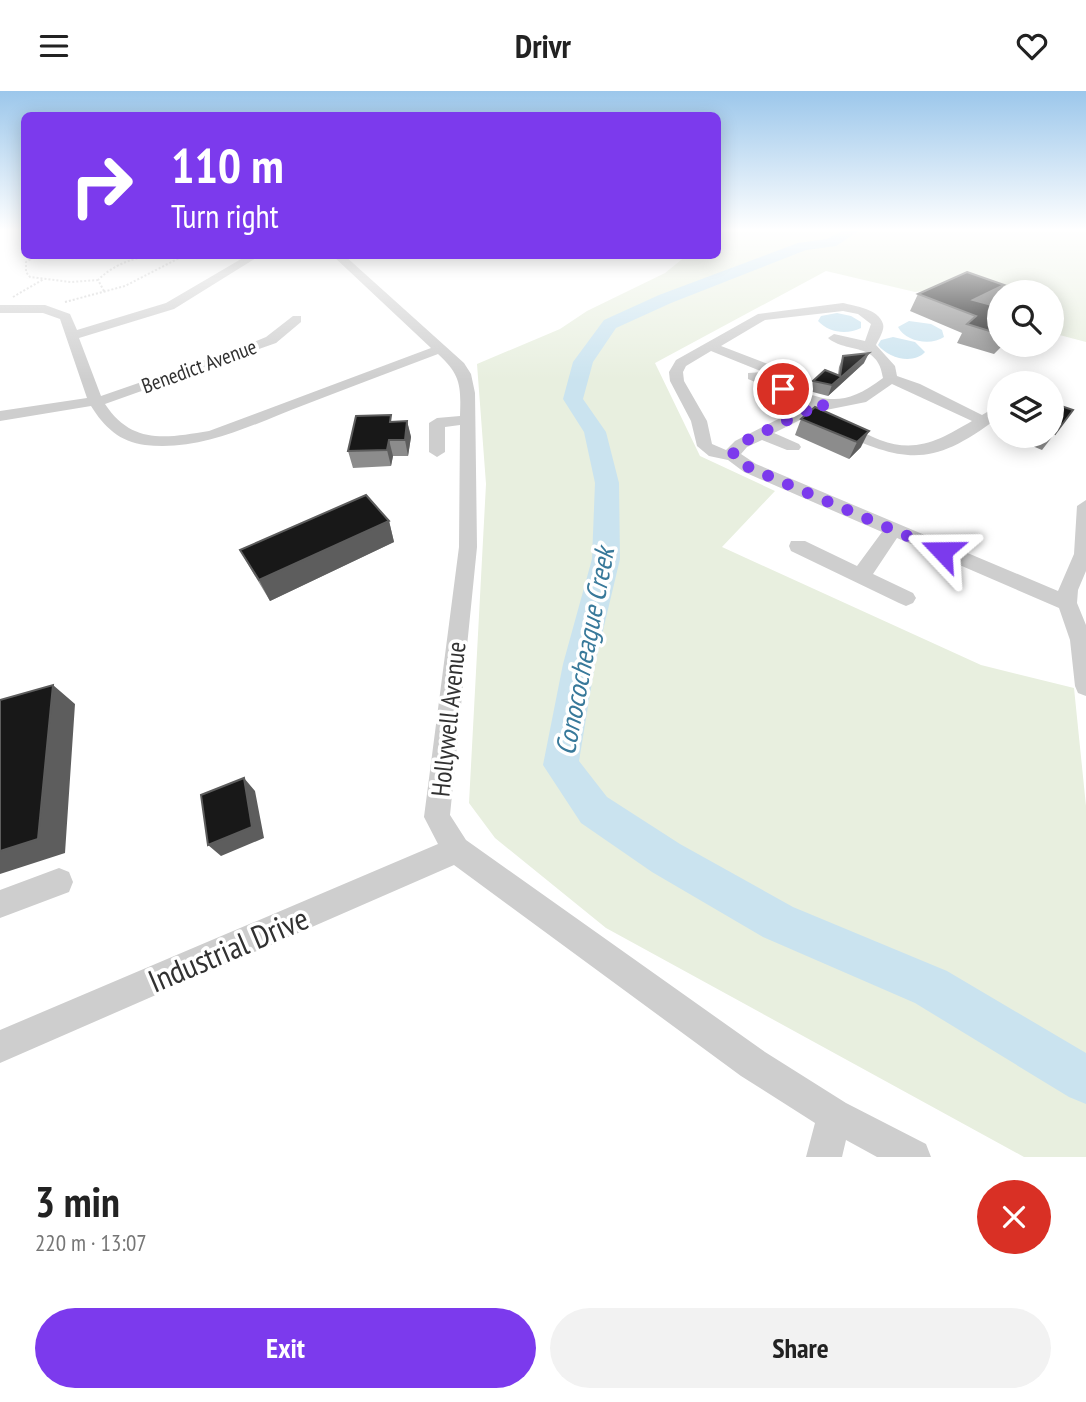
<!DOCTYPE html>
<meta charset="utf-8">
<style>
:root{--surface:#fff;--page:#f2f2f2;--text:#222;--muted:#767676;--accent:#7c3aed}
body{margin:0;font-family:"PT Sans Narrow",sans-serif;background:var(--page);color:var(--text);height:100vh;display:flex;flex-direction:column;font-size:26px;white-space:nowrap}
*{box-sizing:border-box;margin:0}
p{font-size:23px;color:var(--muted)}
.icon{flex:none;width:38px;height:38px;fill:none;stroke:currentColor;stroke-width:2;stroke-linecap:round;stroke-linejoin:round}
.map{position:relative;height:1066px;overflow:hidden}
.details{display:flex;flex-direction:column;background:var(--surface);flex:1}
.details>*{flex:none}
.top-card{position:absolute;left:21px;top:21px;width:700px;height:147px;border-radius:10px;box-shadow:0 4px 18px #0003;background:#7c3aed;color:#fff;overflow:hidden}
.fabs{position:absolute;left:987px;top:189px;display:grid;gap:14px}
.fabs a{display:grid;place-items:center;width:77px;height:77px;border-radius:50%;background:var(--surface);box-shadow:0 4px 18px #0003;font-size:35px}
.pin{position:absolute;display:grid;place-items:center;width:60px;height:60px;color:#fff;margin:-30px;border:4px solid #fff;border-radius:50%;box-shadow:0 2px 7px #0007}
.me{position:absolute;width:77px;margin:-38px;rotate:293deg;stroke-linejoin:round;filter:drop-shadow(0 0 5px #0008)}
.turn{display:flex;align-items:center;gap:24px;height:147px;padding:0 35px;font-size:32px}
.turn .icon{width:91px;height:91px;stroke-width:2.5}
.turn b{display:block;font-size:49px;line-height:60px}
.round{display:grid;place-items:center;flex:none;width:74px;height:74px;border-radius:37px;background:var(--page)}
.overview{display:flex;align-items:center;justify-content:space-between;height:119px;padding:0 35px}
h1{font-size:42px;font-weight:700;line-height:52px}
.button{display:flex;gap:14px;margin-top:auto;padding:14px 35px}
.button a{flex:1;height:80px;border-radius:42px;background:var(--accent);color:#fff;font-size:28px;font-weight:700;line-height:80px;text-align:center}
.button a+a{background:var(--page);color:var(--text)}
header{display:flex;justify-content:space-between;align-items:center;height:91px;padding:0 35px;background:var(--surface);font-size:32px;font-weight:700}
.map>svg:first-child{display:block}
</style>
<header><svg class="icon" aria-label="menu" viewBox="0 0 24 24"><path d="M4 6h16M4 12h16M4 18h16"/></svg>Drivr<svg class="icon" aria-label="heart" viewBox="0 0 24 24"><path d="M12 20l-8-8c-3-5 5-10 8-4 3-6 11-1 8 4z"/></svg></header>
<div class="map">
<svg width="1086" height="1066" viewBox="0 0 1086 1066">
<rect width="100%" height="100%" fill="#fff"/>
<path fill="#e8efdf" d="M718 140H1086V251L1052 242V201L999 203 965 195 915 201 826 180 655 272 700 365 775 400 722 456 981 574 1074 597 1086 715V1066H1024L606 837 495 747 469 712 486 393 477 273 560 238 587 220 665 182 686 165 718 164Z"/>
<path fill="#cae3ef" d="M837 222 851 225 861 231V237C847 244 829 242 818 230L821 225Z
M909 230 931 233 942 239 944 246C931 255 906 251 898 236Z
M893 246 915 251 925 261C913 274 888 267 878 254L881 249Z"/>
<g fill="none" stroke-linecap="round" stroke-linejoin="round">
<path fill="#cae3ef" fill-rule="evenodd" d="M842 140H859L836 155 806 159 671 212 616 237 593 271 583 308 606 341 619 392 620 468 595 573 579 670 607 706 680 753 793 816 947 880 1086 962V1013L1069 1006 915 912 763 846 652 781 581 732 543 674 563 573 592 468 595 392 584 341 563 308 573 271 604 229 659 204 798 152 827 148Z"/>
<path stroke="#cecece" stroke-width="2" stroke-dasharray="2 2" stroke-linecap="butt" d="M37 164 26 171V181L30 186 71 191 98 189
M104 200 98 189C113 174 131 168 151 164
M13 206 44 188
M65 211 125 195 185 164"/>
<path fill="#cecece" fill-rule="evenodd" d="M248 164H261L174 218 79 247 101 305 234 259 266 246 293 225H301V231L276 252 105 313C132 354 166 347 209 340L431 257 332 164H344L464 272 471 283 475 302 477 456 450 724 466 749 765 961 846 1012 926 1053 931 1066H877L846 1049 842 1066H806L815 1032 741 985 454 774 0 972V939L438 753 424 726 459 456 460 334 445 336V361L437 366 429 361V332L437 327 460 325C461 295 461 284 438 263 393 280 348 297 304 314 254 333 200 361 145 354 120 351 104 336 91 315L0 330V320L87 307 60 228 43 222H0V214H45L70 223 77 239 166 212Z
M843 212C855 215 879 218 883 233 885 239 878 249 876 254L895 275 897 285 920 293 982 324 999 314V326C933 376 907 373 835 340L832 337 840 332C854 336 867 344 880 349 917 363 941 348 972 330L892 293 866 311 816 321 774 342 799 353 801 356 799 359H787L762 349 747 356 741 363 756 373 1058 500 1074 463 1077 415 1086 409V480L1078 499 1077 512 1086 534V605L1078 602 1075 595 1070 549 1059 517 897 447 873 483 913 502 916 507 913 512 906 515 899 512 791 460 789 455 791 450H805L857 475 882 441 744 381 728 369 709 365 697 355 691 330 670 290 669 281 676 269 758 223ZM843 220 858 223 871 233 865 250 834 243 828 247C847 263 878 250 883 287 837 322 820 307 772 288L780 280 778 277 721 255 765 229ZM711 260 763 281 748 282V288L808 313 735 350 726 359 712 353 707 330 684 290 683 281 686 275Z
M1026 282 1033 286 1028 292H1013L1021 283Z
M59 777 69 781 73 791 69 801 0 827V799Z"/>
</g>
<path fill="#8c8c8c" d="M1004 194 994 212 990 213 999 216V254H1003L994 263 957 252 962 242 910 220 918 203Z
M843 265 864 272 828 305 809 300 813 290 838 284 839 276Z
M1052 312 1073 319 1042 359 1008 345H1052Z
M815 316 861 356 849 368 795 344 801 328Z
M407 330 411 346 408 365H393L391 375 353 377 348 360 392 331Z
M389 430 394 451 270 510 252 480 240 459Z"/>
<path fill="#5d5d5d" d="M1004 194 994 212 970 223 973 209Z
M869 262 864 272 828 305 832 294Z
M407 330 411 346 408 365 405 349Z
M869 340 861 356 849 368 857 351Z
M389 349 393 365 391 375 387 359Z
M389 430 394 451 270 510 259 489Z
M53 594 75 613 65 762 0 783V760Z
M244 687 255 700 264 747 221 765 208 754Z"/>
<path fill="#181818" stroke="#5d5d5d" stroke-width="2" d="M967 181 1004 194 973 209 999 216V243L967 233 976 225 918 203Z
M869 262 832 294 813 290 825 279 840 285 843 265Z
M1052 312 1073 319 1055 343 1052 341Z
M815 316 869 340 857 351 801 328Z
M391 324 390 331 407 330 405 349H389L387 359 348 360 356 325Z
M366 404 389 430 259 489 240 459Z
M53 594 38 748 0 760V609Z
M244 687 252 736 208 754 201 704Z"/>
<linearGradient id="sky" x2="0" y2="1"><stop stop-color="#9cc7eb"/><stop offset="0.48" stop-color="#fff"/><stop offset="1" stop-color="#fff" stop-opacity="0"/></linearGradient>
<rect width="1086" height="289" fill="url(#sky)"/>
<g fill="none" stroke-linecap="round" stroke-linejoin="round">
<path stroke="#7c3aed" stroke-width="12" stroke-dasharray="0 21.6" d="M783 298 825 315 812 317 741 352 734 358 733 365 750 377 942 460"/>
</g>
<g text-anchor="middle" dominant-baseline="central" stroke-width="7" stroke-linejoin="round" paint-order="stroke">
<g font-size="21" fill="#313131" stroke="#fff">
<text transform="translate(199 275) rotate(-20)">Benedict Avenue</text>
</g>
<g font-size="26" fill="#313131" stroke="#fff">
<text transform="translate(448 628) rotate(-84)">Hollywell Avenue</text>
</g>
<g font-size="28" font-style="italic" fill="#38799a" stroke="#fff">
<text transform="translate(584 560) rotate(-79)">Conococheague Creek</text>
</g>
<g font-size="32" fill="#313131" stroke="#fff">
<text transform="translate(228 858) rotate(-23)">Industrial Drive</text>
</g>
</g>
</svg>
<div class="fabs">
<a><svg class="icon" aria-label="search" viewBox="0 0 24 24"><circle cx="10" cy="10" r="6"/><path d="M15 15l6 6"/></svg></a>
<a><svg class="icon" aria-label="layers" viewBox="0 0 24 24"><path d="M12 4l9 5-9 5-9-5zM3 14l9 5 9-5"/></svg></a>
</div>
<div class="pin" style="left:783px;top:298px;background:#d93025"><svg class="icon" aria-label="arrive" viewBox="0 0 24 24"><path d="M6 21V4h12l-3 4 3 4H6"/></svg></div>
<svg class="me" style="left:942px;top:460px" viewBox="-20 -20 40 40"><path d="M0-17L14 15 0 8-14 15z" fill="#7c3aed" stroke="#fff" stroke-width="4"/></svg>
<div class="top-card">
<div class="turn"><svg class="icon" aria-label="right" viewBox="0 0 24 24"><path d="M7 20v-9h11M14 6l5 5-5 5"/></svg><div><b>110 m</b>Turn right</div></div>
</div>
</div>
<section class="details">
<div class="overview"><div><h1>3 min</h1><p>220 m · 13:07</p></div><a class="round" style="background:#d93025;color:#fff"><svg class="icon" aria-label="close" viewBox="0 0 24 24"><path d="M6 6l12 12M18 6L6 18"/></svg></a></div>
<div class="button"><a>Exit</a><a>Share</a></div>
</section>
